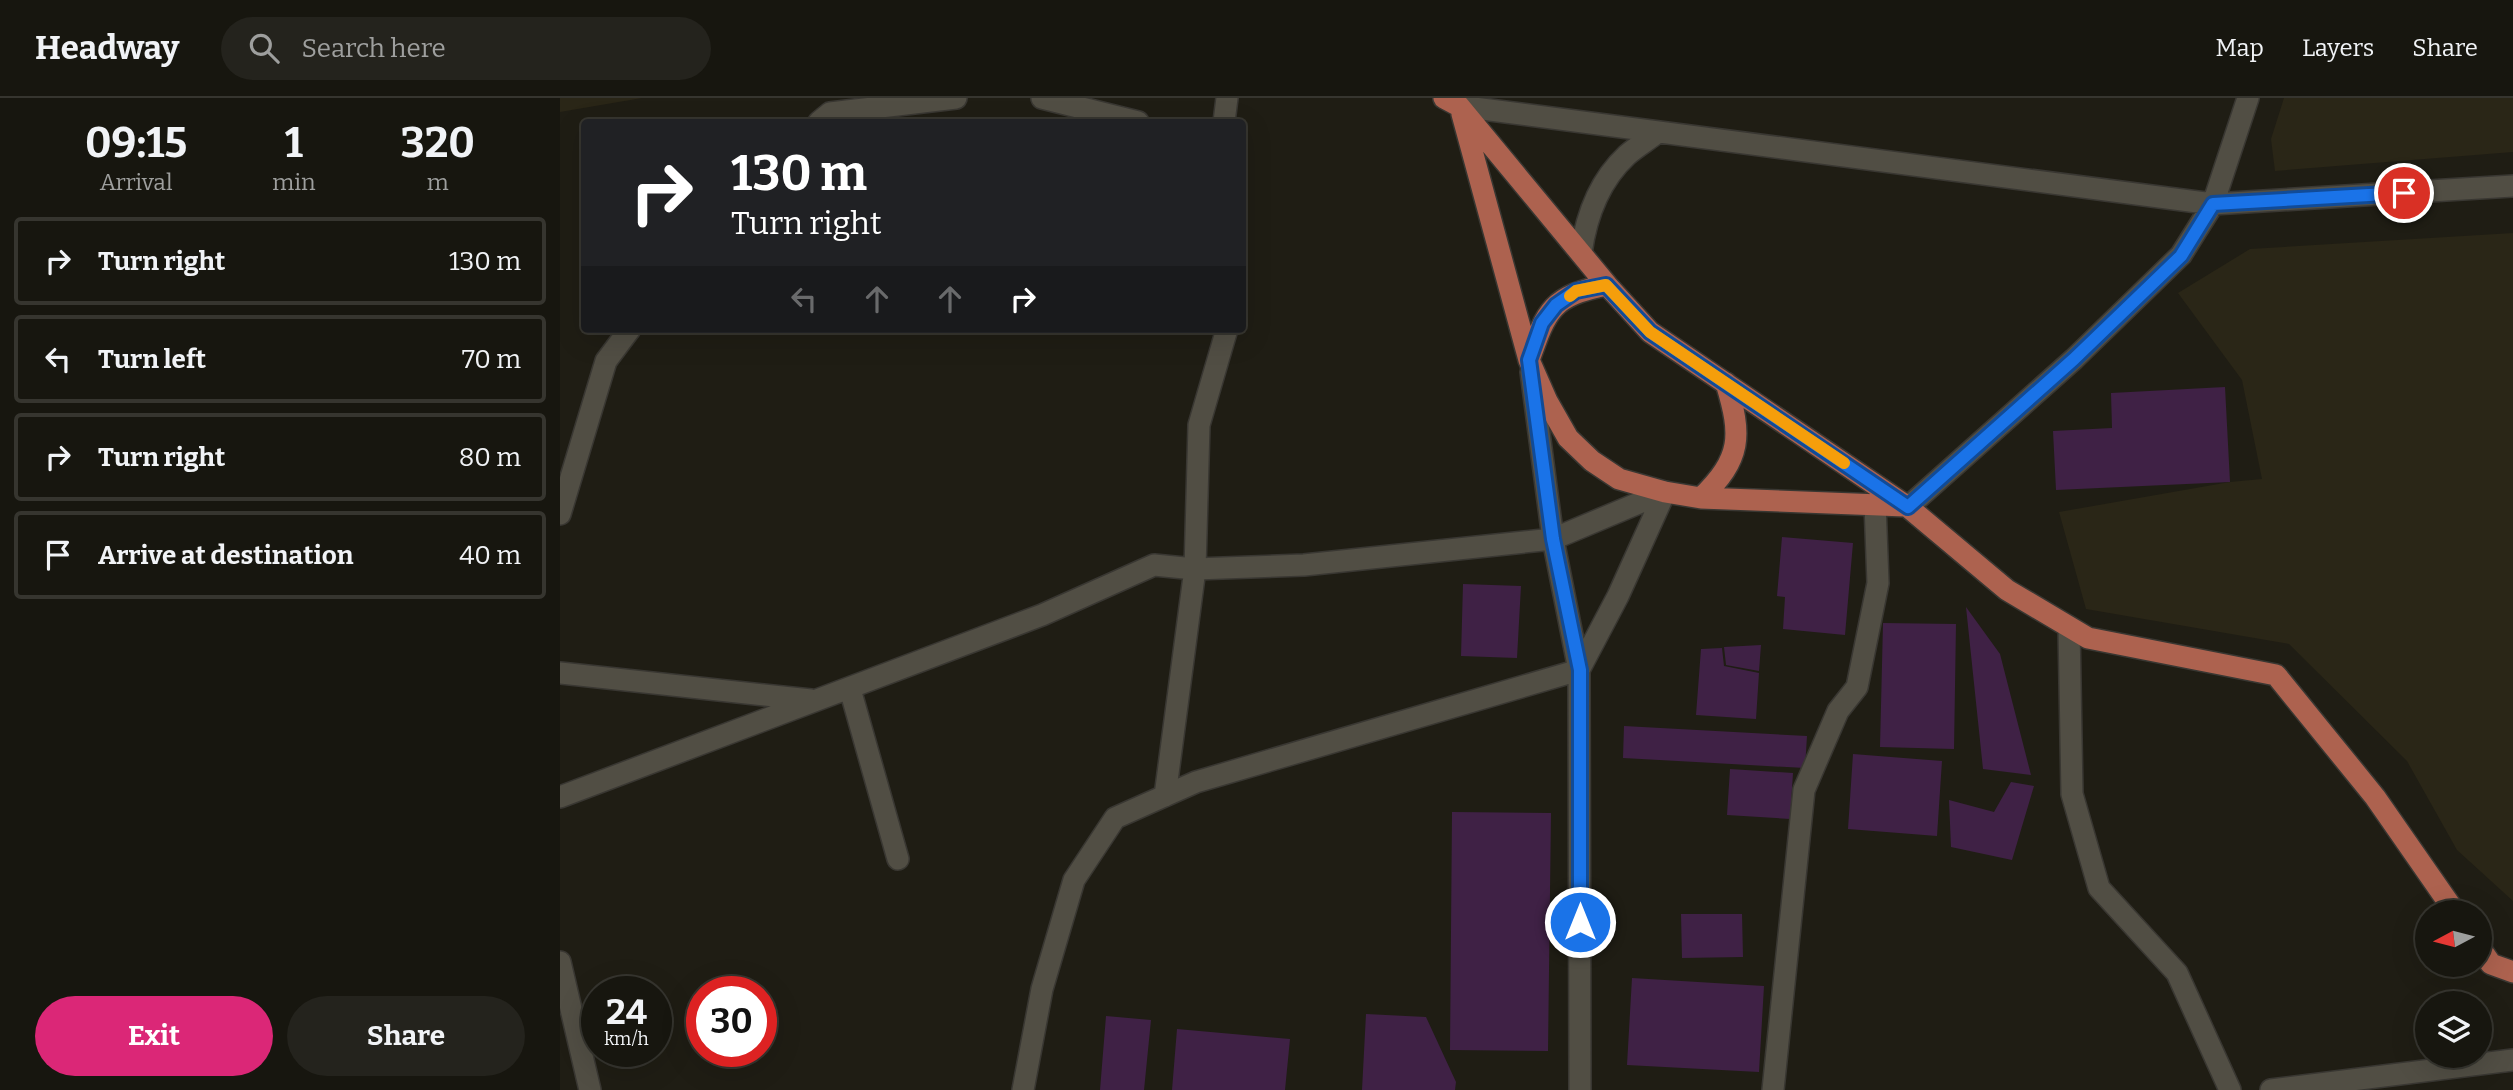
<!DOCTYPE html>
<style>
:root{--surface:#17160f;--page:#24231d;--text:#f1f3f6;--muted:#9e9f9e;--line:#36352f;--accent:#db2777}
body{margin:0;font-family:Bitter,serif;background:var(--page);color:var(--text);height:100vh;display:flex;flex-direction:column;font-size:26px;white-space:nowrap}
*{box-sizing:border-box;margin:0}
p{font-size:23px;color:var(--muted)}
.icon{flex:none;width:38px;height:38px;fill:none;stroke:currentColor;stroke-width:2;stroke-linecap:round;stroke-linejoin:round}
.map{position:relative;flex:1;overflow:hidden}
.drawer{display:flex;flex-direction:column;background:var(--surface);width:560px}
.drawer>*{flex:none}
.top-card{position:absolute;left:21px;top:21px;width:665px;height:214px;border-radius:7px;box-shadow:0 7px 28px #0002,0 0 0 2px var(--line);background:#202124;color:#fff;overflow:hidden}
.needle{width:46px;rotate:263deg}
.fabs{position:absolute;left:1855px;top:802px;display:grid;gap:14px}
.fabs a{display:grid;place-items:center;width:77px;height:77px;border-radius:50%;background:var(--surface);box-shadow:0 7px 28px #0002,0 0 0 2px var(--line);font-size:35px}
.speed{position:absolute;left:21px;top:878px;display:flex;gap:14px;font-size:35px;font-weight:700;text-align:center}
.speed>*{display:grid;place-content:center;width:91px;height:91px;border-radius:50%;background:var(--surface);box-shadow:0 7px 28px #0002,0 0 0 2px var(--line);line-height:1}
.speed small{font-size:18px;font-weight:400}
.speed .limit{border:10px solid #d22;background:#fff;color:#111}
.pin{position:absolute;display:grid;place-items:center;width:60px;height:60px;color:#fff;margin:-30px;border:4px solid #fff;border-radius:50%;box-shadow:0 2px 7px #0007}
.me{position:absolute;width:77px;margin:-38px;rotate:0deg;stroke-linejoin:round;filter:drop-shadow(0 0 5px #0008)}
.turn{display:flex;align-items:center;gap:24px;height:147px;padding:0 35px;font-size:32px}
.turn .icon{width:91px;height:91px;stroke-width:2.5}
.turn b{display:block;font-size:49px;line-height:60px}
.lanes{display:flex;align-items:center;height:66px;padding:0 35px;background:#0003;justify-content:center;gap:35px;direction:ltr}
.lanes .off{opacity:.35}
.eta{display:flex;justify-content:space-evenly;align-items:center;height:119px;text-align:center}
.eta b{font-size:42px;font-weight:700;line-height:49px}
.action{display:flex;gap:14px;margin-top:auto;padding:14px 35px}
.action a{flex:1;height:80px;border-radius:42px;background:var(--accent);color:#fff;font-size:28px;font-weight:700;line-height:80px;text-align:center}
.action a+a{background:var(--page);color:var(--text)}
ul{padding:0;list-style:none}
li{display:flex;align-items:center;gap:21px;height:88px;margin:0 14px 10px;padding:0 21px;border:4px solid var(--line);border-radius:7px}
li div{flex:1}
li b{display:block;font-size:26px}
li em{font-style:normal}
header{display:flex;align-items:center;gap:42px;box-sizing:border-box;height:98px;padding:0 35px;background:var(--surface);border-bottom:2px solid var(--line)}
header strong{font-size:33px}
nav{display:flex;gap:38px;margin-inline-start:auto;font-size:24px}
.search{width:490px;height:63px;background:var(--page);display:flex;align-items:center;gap:18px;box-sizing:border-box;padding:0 24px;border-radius:38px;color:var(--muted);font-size:26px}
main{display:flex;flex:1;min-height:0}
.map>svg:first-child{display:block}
</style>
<header>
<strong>Headway</strong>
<div class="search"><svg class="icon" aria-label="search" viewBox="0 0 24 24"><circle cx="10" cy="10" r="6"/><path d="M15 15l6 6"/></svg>Search here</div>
<nav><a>Map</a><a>Layers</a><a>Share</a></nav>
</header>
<main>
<section class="drawer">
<div class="eta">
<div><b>09:15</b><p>Arrival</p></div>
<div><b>1</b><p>min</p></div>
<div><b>320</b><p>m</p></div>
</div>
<ul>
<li><svg class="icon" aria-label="right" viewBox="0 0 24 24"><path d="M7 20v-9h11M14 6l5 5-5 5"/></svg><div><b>Turn right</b></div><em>130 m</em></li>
<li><svg class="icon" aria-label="left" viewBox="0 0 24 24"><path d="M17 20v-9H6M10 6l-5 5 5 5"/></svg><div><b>Turn left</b></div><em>70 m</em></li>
<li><svg class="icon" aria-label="right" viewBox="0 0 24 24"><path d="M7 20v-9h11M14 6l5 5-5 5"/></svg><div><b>Turn right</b></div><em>80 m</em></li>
<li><svg class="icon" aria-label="arrive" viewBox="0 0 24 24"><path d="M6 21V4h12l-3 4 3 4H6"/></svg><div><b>Arrive at destination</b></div><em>40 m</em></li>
</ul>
<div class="action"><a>Exit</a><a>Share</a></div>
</section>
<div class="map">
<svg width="1953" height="992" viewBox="0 0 1953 992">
<rect width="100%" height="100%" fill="#1f1d14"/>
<path fill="#2a2617" d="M0 0H82L0 14Z
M1724 0H1953V54L1715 73 1711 41Z
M1953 135V803L1897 752 1847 663 1729 546 1526 511 1499 414 1670 384 1702 381 1682 282 1618 195 1690 151Z"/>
<path fill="#3f2145" d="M1665 289 1670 384 1496 392 1493 333 1552 330 1551 295Z
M1222 439 1293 445 1285 537 1223 531 1225 499 1217 498Z
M903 486 961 488 957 560 901 558Z
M1406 509 1440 556 1471 677 1423 671Z
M1323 525 1396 526 1394 651 1320 649Z
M1201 547 1199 573 1166 567 1164 549Z
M1162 550 1164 568 1199 575 1196 621 1136 617 1141 551Z
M1064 628 1247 638 1245 670 1063 660Z
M1293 656 1382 663 1377 738 1288 731Z
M1170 671 1233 675 1230 721 1167 717Z
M1451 684 1474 688 1452 762 1391 749 1389 702 1434 714Z
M892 714 991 715 988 953 890 952Z
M1121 816H1182L1183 859 1122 860Z
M1072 880 1204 888 1199 974 1067 967Z
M806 916 866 919 896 984 895 992H802Z
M546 918 591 922 584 992H540Z
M617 931 730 941 725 992H612Z"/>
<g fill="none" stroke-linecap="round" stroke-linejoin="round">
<defs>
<path id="minor" d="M482 0 578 24
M896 0 899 8 1653 106 1953 88
M259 24 270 15 396 0
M664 24 667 0
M1021 155C1026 119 1039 83 1067 57 1076 49 1088 42 1098 34
M971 274 993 441 1019 572 1020 992
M1348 409 1514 261 1621 157 1653 106 1688 0
M0 416 46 263 70 231
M1509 529 1512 696 1539 790 1617 875 1670 992
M0 575 251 602
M290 591 338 761
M605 698 635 471 639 327 667 231
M0 699 482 517 594 467 635 471 744 467 993 441 1105 394
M0 864 30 992
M463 992 482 891 514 782 555 720 636 684 1019 572 1058 498 1105 394
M1213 992 1244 692 1278 613 1297 589 1318 485 1315 406
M1711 992 1953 962"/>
<path id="major" d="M884 0 899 8 1047 187 1090 234 1348 409 1447 492 1528 540 1716 577 1815 699 1895 814
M902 16 969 262 987 303 1008 340 1032 363 1059 381 1105 394 1141 400 1345 408
M969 262C987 211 992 198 1047 187
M1141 400C1182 360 1182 338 1166 285
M1920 850 1931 866 1953 874"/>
</defs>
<use href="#minor" stroke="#393732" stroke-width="24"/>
<use href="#major" stroke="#393732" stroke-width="24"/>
<use href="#minor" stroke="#514e44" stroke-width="21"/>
<use href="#major" stroke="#ad624f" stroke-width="21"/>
</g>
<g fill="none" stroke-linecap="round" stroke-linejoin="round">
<defs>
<path id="route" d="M1020 824V572L993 441 969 262 982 225 996 207 1016 193 1046 187 1090 234 1348 409 1514 261 1621 158 1653 106 1844 95"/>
</defs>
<use href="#route" stroke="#114b97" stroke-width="18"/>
<use href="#route" stroke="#1a73e8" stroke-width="12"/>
<path stroke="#f59e0b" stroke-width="12" d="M1010 198 1016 193 1046 187 1090 234 1284 365"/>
</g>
</svg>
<div class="fabs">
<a><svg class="needle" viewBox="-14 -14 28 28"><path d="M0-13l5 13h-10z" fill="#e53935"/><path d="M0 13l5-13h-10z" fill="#9e9f9e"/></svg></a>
<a><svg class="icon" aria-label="layers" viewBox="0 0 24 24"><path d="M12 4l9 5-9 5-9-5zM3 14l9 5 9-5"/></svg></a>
</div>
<div class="speed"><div>24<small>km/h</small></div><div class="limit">30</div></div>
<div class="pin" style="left:1844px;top:95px;background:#d93025"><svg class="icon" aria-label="arrive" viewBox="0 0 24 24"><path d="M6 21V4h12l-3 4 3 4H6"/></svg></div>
<svg class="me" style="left:1020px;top:824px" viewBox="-20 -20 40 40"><circle r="17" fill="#1a73e8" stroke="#fff" stroke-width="3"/><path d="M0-11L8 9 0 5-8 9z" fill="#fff"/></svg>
<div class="top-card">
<div class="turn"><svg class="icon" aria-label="right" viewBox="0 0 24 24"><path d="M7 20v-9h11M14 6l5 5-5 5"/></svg><div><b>130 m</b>Turn right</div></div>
<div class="lanes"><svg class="icon off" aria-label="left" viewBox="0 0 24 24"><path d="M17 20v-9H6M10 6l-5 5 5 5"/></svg><svg class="icon off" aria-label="ahead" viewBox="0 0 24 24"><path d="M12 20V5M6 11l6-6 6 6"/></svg><svg class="icon off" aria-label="ahead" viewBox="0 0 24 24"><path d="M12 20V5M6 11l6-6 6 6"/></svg><svg class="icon" aria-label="right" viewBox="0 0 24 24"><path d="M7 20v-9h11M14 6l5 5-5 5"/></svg></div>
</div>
</div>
</main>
